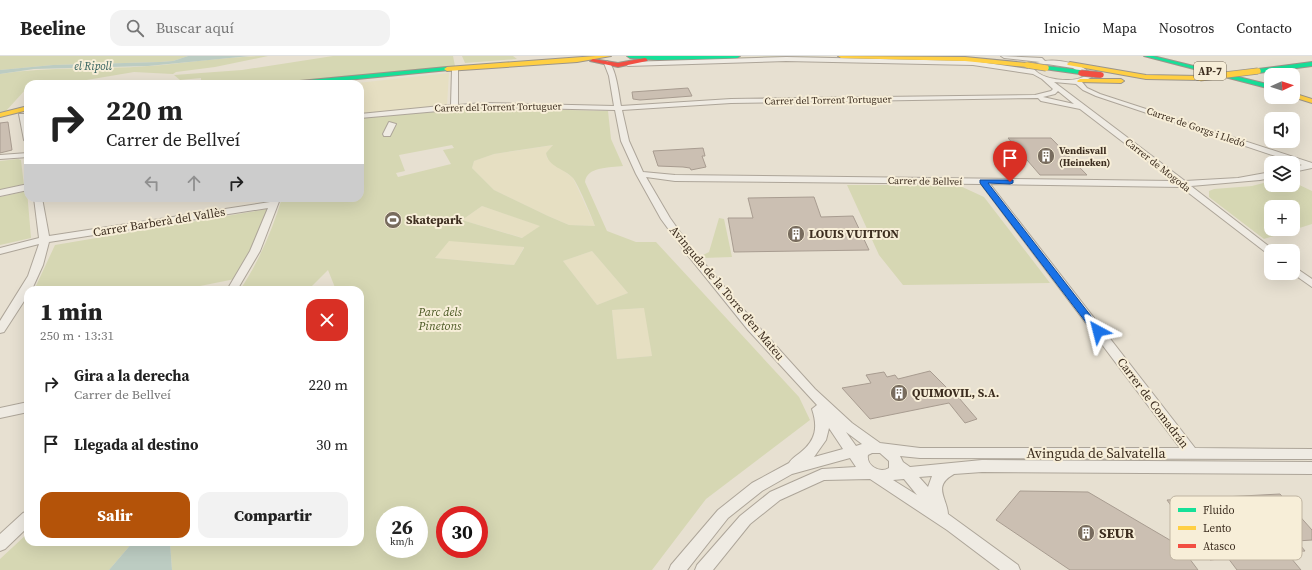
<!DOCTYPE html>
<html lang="es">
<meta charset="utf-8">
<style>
:root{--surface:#fff;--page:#f2f2f2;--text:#222;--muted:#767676;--line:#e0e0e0;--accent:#b45309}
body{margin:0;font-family:"Source Serif 4",serif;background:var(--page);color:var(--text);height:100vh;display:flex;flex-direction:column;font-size:15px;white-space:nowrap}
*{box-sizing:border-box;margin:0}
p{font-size:13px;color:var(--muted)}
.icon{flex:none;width:22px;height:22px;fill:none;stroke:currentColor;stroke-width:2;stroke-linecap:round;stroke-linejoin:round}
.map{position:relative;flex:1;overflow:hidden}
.panel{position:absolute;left:24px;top:230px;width:340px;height:260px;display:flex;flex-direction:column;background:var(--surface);border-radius:12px;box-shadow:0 4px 16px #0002}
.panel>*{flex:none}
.banner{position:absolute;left:24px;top:24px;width:340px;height:122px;border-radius:12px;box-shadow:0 4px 16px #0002;background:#fff;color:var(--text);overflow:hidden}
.needle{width:26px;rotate:87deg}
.tools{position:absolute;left:1264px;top:12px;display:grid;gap:8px}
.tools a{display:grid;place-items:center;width:36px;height:36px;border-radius:8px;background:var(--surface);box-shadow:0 4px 16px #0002;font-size:20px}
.speed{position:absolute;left:376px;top:450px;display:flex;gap:8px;font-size:20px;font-weight:700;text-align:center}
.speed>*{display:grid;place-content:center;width:52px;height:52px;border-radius:50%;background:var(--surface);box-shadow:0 4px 16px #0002;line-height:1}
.speed small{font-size:10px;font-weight:400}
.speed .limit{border:6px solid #d22;background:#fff;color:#111}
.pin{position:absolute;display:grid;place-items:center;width:34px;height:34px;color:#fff;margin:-41px -17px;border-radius:50% 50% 50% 0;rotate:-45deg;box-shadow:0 0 4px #0007}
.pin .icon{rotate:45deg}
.me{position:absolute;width:44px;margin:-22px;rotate:322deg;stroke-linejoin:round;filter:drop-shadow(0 0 3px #0008)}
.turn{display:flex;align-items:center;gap:14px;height:84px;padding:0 16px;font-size:18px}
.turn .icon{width:52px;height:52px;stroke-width:2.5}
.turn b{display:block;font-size:28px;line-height:34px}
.lanes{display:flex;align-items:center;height:38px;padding:0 16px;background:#0003;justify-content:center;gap:20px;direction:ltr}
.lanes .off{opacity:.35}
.round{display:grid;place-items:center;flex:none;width:42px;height:42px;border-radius:12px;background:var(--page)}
.headline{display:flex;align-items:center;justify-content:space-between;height:68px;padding:0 16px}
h1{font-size:24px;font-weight:800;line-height:30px}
.cta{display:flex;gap:8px;margin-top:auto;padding:8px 16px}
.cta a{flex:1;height:46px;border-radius:12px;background:var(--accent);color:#fff;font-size:16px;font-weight:800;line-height:46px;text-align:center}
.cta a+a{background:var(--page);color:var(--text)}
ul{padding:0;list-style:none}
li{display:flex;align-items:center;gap:12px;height:60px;padding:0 16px}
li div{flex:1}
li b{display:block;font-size:15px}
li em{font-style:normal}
header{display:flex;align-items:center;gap:24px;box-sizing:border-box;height:56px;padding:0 20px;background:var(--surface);border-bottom:1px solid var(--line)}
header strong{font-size:19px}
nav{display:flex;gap:22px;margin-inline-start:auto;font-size:14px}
.search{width:280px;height:36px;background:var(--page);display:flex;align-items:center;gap:10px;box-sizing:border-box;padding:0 14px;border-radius:12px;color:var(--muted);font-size:15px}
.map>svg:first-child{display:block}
</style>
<header>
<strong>Beeline</strong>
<div class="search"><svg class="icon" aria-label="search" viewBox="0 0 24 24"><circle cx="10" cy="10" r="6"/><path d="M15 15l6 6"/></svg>Buscar aquí</div>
<nav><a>Inicio</a><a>Mapa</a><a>Nosotros</a><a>Contacto</a></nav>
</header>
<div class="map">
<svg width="1312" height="514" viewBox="0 0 1312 514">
<rect width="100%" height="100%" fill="#e7e0d1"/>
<path fill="#e6dfc2" d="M449 17 447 49 360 58V28H348Z
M554 89 546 97 547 102 573 122 595 170 569 169 548 160 494 134 472 112 474 105 494 98Z
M482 150 541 170 523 182 462 164Z
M449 184 524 191 514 209 435 202Z
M592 195 628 237 597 249 563 205Z
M645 252 652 300 617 303 612 254Z"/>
<path fill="#d6d7b3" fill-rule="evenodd" d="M0 0H188L173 5 160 6 53 9 0 14Z
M268 0 215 11 176 16 173 18 134 16 63 28H28V33L25 34 6 55 0 56V18C49 10 99 14 149 10 189 7 228 0 268 0Z
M333 0H453L455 10 265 28H201V22L180 24 174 19 242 14Z
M462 0H513L517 3 465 7Z
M777 0 947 3 1026 11V14L976 6 785 2 635 7 653 4Z
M483 52 608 55 611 83 623 110C610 112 587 110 585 126L607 175 636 186H656L799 341 810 364 706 443 652 514H172L170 486H360V234H336L328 214 308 234H240C259 205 272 175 282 142H360V62ZM452 89 454 92 443 94 451 108 398 121 396 117 405 115 399 99ZM553 89 546 97C548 111 565 113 573 122 578 128 592 161 595 170L569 169 548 160 494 134 472 112 474 105 494 98ZM482 150 540 170 522 182 462 164ZM449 185 524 191V192L514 209 435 202ZM592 195 628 237 597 249 563 205ZM644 252 652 300 617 303 612 254ZM385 459H419V493H385ZM445 459H479V493H445Z
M18 103 21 104 24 130 0 134V105Z
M1271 125V129H1293V126L1312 135V168L1264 183 1209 141V135L1214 133 1252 130ZM1271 151H1293V173H1271Z
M847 129H958L984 141 1050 227 903 229 879 199Z
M27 135 31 182 0 189V141Z
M268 153 251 195 235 223 180 234H34L55 189Z
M719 162 724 163 732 201 703 202 701 200 709 196Z
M28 477V486H133L109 514H0V503Z"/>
<path fill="#bcccc2" d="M188 0H250L148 10 34 13 0 18V14L53 9 160 6 173 5Z
M133 486H170L172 514H109Z"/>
<path fill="#cbbfb2" stroke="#a89c90" d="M688 32 692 40 640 44 633 43 632 36Z
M8 66 12 94 0 97V67Z
M1008 82H1051L1087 119H1040Z
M703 92 705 100H702L706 111 691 114 690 112 683 111 658 110 653 95Z
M814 141 821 161 853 160 869 194 734 196 728 162H753L748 142Z
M930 315 957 342H959L977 363 965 367 949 347 870 363 842 332 871 327 866 319 884 316 887 321 895 319 898 323Z
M1020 435 1088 436 1180 490 1198 514H1070L996 464Z
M1280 438 1312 474V484L1297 485 1305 495 1286 496 1301 514H1237L1228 502 1210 504 1167 444Z"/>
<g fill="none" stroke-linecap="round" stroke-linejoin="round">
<defs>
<path id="street" d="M1001 0 1042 2 1045 5C1057 3 1088 8 1092 21L1082 26 1087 32 1100 38 1312 107V112L1293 116V112L1302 109 1096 40 1083 34 1076 28 1054 26 1185 125 1238 122 1271 116V122L1260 124 1191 130 1275 195H1271V199L1268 198 1181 131 990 128 1195 392 1312 393V403L920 402 900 400 903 406 910 411 982 404 1312 406V418L982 416 954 418C932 430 947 442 948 458L1018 509 1020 514H1000L947 474 870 423 824 424 780 444 750 468 713 514H695L697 509 740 460 770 436 822 413 856 411 850 402 792 418 762 435 728 462 687 514H669L671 509 718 454 752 427 789 407C792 402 796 400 801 396 816 384 818 371 812 353L817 349 748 274 686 197 661 163 636 118 621 85 615 54 483 51 360 62V58L451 49 452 14 455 12 458 14V49L483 47 614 50 609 20 604 7 607 5C616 9 619 40 621 50L731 43 1035 39 1051 35 1053 33 1042 23 1033 18 973 9 786 5 628 10 625 8 628 6 786 1 973 5 1028 13 1027 11 1031 8 1040 6 1004 2ZM1047 8 1073 12 1085 20C1073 27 1042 25 1033 12ZM1058 35 1074 48 1043 41 1055 38ZM1038 42 1041 45 1080 53 1174 125 675 119 643 116 629 85 622 54 731 47ZM646 121 675 125 981 128 1180 392H920L880 387 852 367 815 333 756 268 692 193 670 162ZM829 372 843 393 814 401 826 384ZM846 376 862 388 856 390ZM872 397H880L889 405V412C879 418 866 409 868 399ZM932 420 928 431 919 421ZM904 423 917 439 893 424Z
M19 58H25L28 64V86L24 84Z
M389 66 396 68 390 80H384L383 78Z
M28 97V101L0 103V99Z
M28 128V134L0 140V134Z
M34 142H42L49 180 270 146 272 142 280 143 260 195 237 234H227L250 195 268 152 49 186 43 209 33 231 31 234H28V239L4 276 0 277V265L28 220 39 188 0 198V192L39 182Z
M1293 210 1312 223V231L1292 217Z
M28 346V356L0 362V352Z
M28 455V471L5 493 0 495V478L23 457Z"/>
<path id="fast" d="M627 0H740L737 2 658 4 630 2Z
M1144 0H1153L1271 29V33Z
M1312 6V10L1258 17 1255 15 1258 13Z
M1046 10 1080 14 1083 16 1080 18 1044 13V11Z
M447 11 450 13 449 14 306 28H286L289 26Z"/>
<path id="slow" d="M596 0H611L577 6 447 15 444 13 447 11Z
M838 0 965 1 1027 7 1030 9 1027 11 965 5 841 2Z
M1070 6 1146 19 1200 20 1203 22 1200 24 1146 23 1068 9 1067 8Z
M1080 23H1121L1124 25 1121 27 1078 26 1077 25Z
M1293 37 1312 43V47L1293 41Z
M28 50V54L0 61V57Z"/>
<path id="jam" d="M645 2 647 3V5L618 11 590 5 593 3 618 7Z"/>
</defs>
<use href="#street" stroke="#ada599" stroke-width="2"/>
<use href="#fast" stroke="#9c958a" stroke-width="2"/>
<use href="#slow" stroke="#9c958a" stroke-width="2"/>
<use href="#jam" stroke="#9c958a" stroke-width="2"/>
<use href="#street" fill="#efebe3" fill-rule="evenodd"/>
<use href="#fast" fill="#16e098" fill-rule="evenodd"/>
<use href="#slow" fill="#ffcf43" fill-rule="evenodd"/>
<use href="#jam" fill="#f24e42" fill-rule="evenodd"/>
<defs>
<path id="slow-bridge" d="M1027 9 1046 12
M1200 22 1258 15"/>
<path id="jam-bridge" d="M1081 17 1101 19"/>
</defs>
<use href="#slow-bridge" stroke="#9c958a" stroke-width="7" stroke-linecap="butt"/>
<use href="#jam-bridge" stroke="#9c958a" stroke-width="7" stroke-linecap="butt"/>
<use href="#slow-bridge" stroke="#ffcf43" stroke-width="5.5"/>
<use href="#jam-bridge" stroke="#f24e42" stroke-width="5.5"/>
</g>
<path fill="#1a73e8" stroke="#114b97" d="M980 124H1013V127L1010 128 988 127 1101 273V277H1094L980 127Z"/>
<defs>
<symbol id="building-disc" viewBox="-11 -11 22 22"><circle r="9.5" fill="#786c5e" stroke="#f7eed8"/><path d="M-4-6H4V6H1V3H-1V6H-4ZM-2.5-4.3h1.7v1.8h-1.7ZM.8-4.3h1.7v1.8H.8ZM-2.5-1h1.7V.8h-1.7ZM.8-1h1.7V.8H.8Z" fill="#fff"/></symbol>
<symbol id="stadium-disc" viewBox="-11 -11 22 22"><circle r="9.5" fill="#786c5e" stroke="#f7eed8"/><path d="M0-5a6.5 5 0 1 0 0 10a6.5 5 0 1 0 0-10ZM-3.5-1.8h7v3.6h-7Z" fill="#fff"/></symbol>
</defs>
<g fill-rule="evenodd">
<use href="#building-disc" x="1036" y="90" width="20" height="20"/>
<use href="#stadium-disc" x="383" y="154" width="20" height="20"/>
<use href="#building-disc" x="786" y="168" width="20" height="20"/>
<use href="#building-disc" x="889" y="327" width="20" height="20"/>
<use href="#building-disc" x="1076" y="467" width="20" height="20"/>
</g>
<g text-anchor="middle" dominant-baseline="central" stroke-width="4" stroke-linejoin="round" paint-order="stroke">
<g font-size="10" fill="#3d2e20" stroke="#f7eed8">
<text transform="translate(828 44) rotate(-1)">Carrer del Torrent Tortuguer</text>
<text transform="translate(498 51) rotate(-1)">Carrer del Torrent Tortuguer</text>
<text transform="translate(1196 71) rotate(19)">Carrer de Gorgs i Lledó</text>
<text transform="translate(1158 109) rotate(38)">Carrer de Mogoda</text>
<text transform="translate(925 125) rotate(1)">Carrer de Bellveí</text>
</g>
<g font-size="10" font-weight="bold" fill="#3d2e20" stroke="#f7eed8" text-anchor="start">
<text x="1059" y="94">Vendisvall<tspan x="1059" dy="12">(Heineken)</tspan></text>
</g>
<g font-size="11" font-style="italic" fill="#2f5d5a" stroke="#f7eed8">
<text x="93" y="10">el Ripoll</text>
</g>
<rect fill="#f7eed8" stroke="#756857" stroke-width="1" x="1194" y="6" width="32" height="18" rx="3"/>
<g font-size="11" font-weight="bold" fill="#3d2e20">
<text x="1210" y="15">AP-7</text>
</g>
<g font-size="12" font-weight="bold" fill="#3d2e20" stroke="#f7eed8" text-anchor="start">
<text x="406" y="164">Skatepark</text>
<text x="809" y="178">LOUIS VUITTON</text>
<text x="912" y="337">QUIMOVIL, S.A.</text>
</g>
<g font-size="12" fill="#3d2e20" stroke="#f7eed8">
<text transform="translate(159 166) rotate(-9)">Carrer Barberà del Vallès</text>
<text transform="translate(727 237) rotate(50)">Avinguda de la Torre d'en Mateu</text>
<text transform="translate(1153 347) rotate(53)">Carrer de Comadrán</text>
</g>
<g font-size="12" font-style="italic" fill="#4d5a26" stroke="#f7eed8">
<text x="440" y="256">Parc dels<tspan x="440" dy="14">Pinetons</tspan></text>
</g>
<g font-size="14" fill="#3d2e20" stroke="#f7eed8">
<text x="1096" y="397">Avinguda de Salvatella</text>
</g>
<g font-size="14" font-weight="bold" fill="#3d2e20" stroke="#f7eed8" text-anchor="start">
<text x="1099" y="477">SEUR</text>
</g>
</g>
<rect x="1170" y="440" width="132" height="64" rx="6" fill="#f7eed8" stroke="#bfb4a1" stroke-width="1"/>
<rect x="1178" y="452" width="18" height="4" fill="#16e098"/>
<rect x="1178" y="470" width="18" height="4" fill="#ffcf43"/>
<rect x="1178" y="488" width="18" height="4" fill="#f24e42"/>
<g font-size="11" fill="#3d2e20">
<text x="1203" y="458">Fluido</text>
<text x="1203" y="476">Lento</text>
<text x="1203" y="494">Atasco</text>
</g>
</svg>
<div class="tools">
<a><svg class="needle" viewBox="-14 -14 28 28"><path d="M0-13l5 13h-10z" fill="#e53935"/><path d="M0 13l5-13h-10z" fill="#767676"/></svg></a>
<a><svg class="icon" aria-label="sound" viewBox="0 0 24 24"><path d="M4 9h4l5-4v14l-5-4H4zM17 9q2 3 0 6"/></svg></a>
<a><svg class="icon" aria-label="layers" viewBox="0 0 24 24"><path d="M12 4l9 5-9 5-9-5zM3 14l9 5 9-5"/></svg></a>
<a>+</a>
<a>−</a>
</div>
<div class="speed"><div>26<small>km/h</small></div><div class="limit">30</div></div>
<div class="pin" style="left:1010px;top:126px;background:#d93025"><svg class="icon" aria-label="arrive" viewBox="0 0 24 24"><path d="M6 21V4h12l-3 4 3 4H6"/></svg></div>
<svg class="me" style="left:1098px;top:275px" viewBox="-20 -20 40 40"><path d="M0-17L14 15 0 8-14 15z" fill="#1a73e8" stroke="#fff" stroke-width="4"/></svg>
<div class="banner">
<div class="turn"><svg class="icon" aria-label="right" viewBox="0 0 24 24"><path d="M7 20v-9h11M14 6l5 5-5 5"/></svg><div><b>220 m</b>Carrer de Bellveí</div></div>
<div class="lanes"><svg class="icon off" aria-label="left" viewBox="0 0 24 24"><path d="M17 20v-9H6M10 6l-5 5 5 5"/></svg><svg class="icon off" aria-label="ahead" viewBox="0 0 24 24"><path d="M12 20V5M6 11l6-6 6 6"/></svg><svg class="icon" aria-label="right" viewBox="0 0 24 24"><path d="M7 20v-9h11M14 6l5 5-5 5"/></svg></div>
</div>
<section class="panel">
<div class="headline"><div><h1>1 min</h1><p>250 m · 13:31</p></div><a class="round" style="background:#d93025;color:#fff"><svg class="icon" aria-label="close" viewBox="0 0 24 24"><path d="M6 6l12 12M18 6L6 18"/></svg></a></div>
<ul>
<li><svg class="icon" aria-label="right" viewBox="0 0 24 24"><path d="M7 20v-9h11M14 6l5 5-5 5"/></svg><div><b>Gira a la derecha</b><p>Carrer de Bellveí</p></div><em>220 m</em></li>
<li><svg class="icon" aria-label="arrive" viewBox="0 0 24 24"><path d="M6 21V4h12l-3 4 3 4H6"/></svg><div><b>Llegada al destino</b></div><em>30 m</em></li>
</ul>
<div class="cta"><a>Salir</a><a>Compartir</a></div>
</section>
</div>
